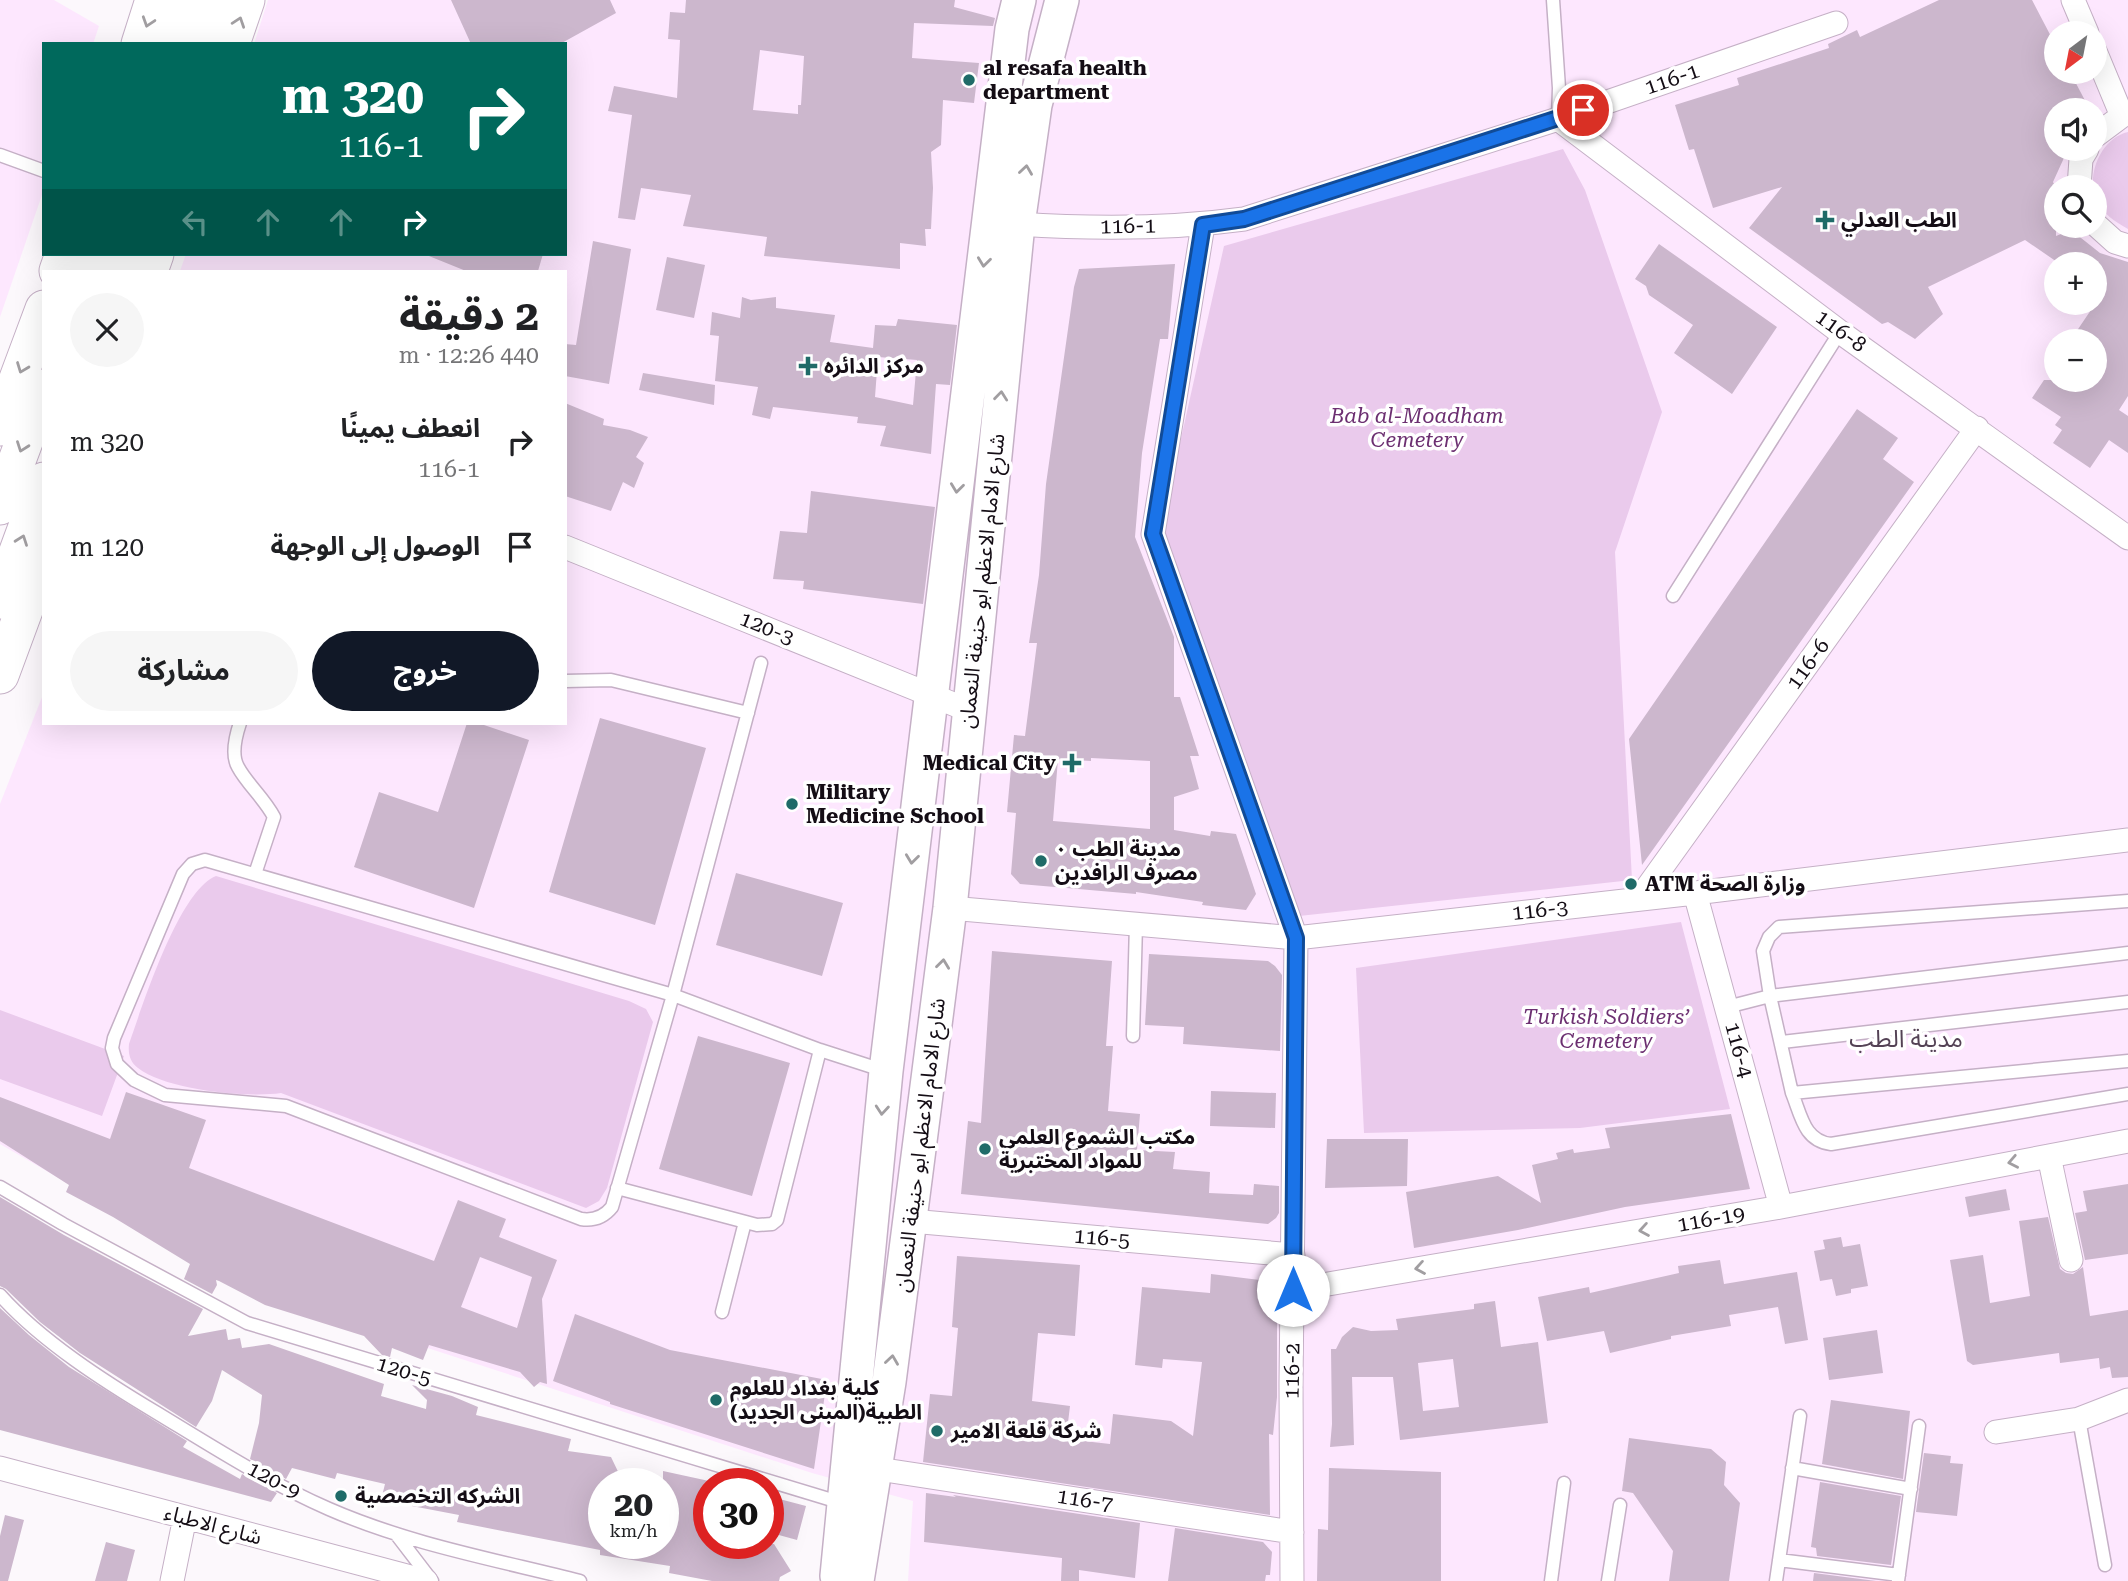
<!DOCTYPE html>
<html lang="ar">
<meta charset="utf-8">
<style>
:root{--surface:#fff;--page:#f6f6f6;--text:#202124;--muted:#757577;--accent:#111827}
body{margin:0;font-family:"Roboto Serif","Noto Sans Arabic",serif;background:var(--page);color:var(--text);direction:rtl;height:100vh;display:flex;flex-direction:column;font-size:26px;white-space:nowrap}
*{box-sizing:border-box;margin:0}
p{font-size:23px;color:var(--muted)}
.icon{flex:none;width:38px;height:38px;fill:none;stroke:currentColor;stroke-width:2;stroke-linecap:round;stroke-linejoin:round}
.map{position:relative;flex:1;overflow:hidden;direction:ltr}
.side{position:absolute;left:42px;top:270px;width:525px;height:455px;display:flex;flex-direction:column;background:var(--surface);border-radius:0px;box-shadow:0 7px 28px #0002;direction:rtl}
.side>*{flex:none}
.banner{position:absolute;left:42px;top:42px;width:525px;height:214px;border-radius:0px;box-shadow:0 7px 28px #0002;direction:rtl;background:#00695c;color:#fff;overflow:hidden}
.needle{width:46px;rotate:212deg}
.buttons{position:absolute;left:2044px;top:21px;display:grid;gap:14px}
.buttons a{display:grid;place-items:center;width:63px;height:63px;border-radius:50%;background:var(--surface);box-shadow:0 7px 28px #0002;font-size:35px}
.speed{position:absolute;left:588px;top:1468px;display:flex;gap:14px;font-size:35px;font-weight:700;text-align:center}
.speed>*{display:grid;place-content:center;width:91px;height:91px;border-radius:50%;background:var(--surface);box-shadow:0 7px 28px #0002;line-height:1}
.speed small{font-size:18px;font-weight:400}
.speed .limit{border:10px solid #d22;background:#fff;color:#111}
.pin{position:absolute;display:grid;place-items:center;width:60px;height:60px;color:#fff;margin:-30px;border:4px solid #fff;border-radius:50%;box-shadow:0 2px 7px #0007}
.me{position:absolute;width:77px;margin:-38px;rotate:0deg;stroke-linejoin:round;filter:drop-shadow(0 0 5px #0008)}
.turn{display:flex;align-items:center;gap:24px;height:147px;padding:0 28px;font-size:32px}
.turn .icon{width:91px;height:91px;stroke-width:2.5}
.turn b{display:block;font-size:49px;line-height:60px}
.lanes{display:flex;align-items:center;height:66px;padding:0 28px;background:#0003;justify-content:center;gap:35px;direction:ltr}
.lanes .off{opacity:.35}
.round{display:grid;place-items:center;flex:none;width:74px;height:74px;border-radius:37px;background:var(--page)}
.summary{display:flex;align-items:center;justify-content:space-between;height:119px;padding:0 28px}
h1{font-size:42px;font-weight:700;line-height:52px}
.cta{display:flex;gap:14px;margin-top:auto;padding:14px 28px}
.cta a{flex:1;height:80px;border-radius:42px;background:var(--accent);color:#fff;font-size:28px;font-weight:700;line-height:80px;text-align:center}
.cta a+a{background:var(--page);color:var(--text)}
ul{padding:0;list-style:none}
li{display:flex;align-items:center;gap:21px;height:105px;padding:0 28px}
li div{flex:1}
li b{display:block;font-size:26px}
li em{font-style:normal}
.map>svg:first-child{display:block}
</style>
<div class="map">
<svg width="2128" height="1581" viewBox="0 0 2128 1581">
<rect width="100%" height="100%" fill="#fcf8fc"/>
<path fill="#fde7fe" fill-rule="evenodd" d="M0 0H54L99 26 93 44H44V189L0 317Z
M268 0H2128V1581H908L913 1501 812 1473 255 1292 0 1144V804L44 692V723H565V271H180L186 254H565V44H254ZM2056 33H2095V72H2056ZM2056 110H2095V149H2056ZM2056 187H2095V226H2056ZM2056 264H2095V303H2056ZM2056 341H2095V380H2056Z"/>
<path fill="#eacaec" d="M2128 132V229C2114 221 2103 214 2096 199 2086 175 2101 138 2128 132Z
M1563 149 1585 190 1662 412 1615 552 1632 880 1299 916 1161 528 1224 246Z
M216 876 629 1001 646 1009 653 1022 607 1188 599 1201 586 1208 281 1093C247 1098 166 1090 138 1068 130 1062 128 1054 129 1044 142 1007 179 890 216 876Z
M1681 922 1730 1109 1580 1128 1364 1133 1356 968Z
M0 1010 124 1056 102 1116 0 1079Z"/>
<path fill="#ccb7cd" fill-rule="evenodd" d="M451 0H610L616 13 560 44H471Z
M686 0H955L954 7 995 18 993 26 914 23 912 58 979 63 974 103 943 100 941 145 931 152 933 188 931 229H925L926 246 900 243V269L764 256 767 237 683 226 691 195 641 188 635 220 618 218 632 115 608 111 614 86 677 98 680 40 668 39 670 12 685 13ZM760 50 804 56 801 105H798V114L753 110Z
M1939 0H2032L2056 46V72H2070L2090 110H2056V149H2068L2053 182 2056 188V236L2071 230 2100 253 2128 262V396L2119 410 2128 416V453L2109 440 2090 468 2053 443 2062 430 2055 425 2061 417 2032 398 2044 380H2095V341H2070L2095 304V264H2060L2025 240 1928 287 1943 314 1915 339 1888 322 1882 324 1749 228 1782 187 1713 208 1694 149 1689 150 1675 105 1739 85 1737 78 1829 48 1828 44 1857 30 1860 37Z
M593 241 631 249 609 384 565 376V344L576 345Z
M1659 244 1777 327 1732 394 1674 353 1693 325 1649 295 1646 286 1635 279Z
M424 254H543L538 271H466Z
M667 257 705 265 694 318 656 310Z
M1175 264 1168 339H1160L1142 453 1135 537 1174 637V697H1180L1199 756H1190L1199 789 1174 797V830L1210 836 1211 831 1236 834 1256 894 1246 910 1202 905 1203 902 1136 892V894L1020 884 1011 874 1016 813 1007 812 1014 735 1025 736 1037 643H1029L1039 575 1046 484 1074 287 1079 269ZM1091 758 1150 761V829L1053 821 1058 759 1091 761Z
M742 297 751 300 776 297V308L835 315 830 342 873 348 875 325 896 326 898 319 957 325 950 385 936 384 931 454 880 446 886 426 857 423 858 417 773 407 770 419 752 415 758 387 715 381 719 336 710 335 712 312 740 318ZM878 357 917 360 913 405 875 397Z
M643 373 715 385 714 405 639 390Z
M565 403 604 419 603 425 630 430 648 437 636 457 644 463 634 488 623 482 611 511 565 496Z
M1857 409 1898 438 1883 459 1914 482 1642 865 1629 739Z
M811 491 935 507 923 604 803 589 804 581 773 579 780 531 807 533Z
M600 718 706 748 655 925 549 892Z
M467 723H478L529 740 474 908 354 867 379 792 438 812Z
M736 873 843 903 822 976 716 945Z
M992 951 1112 961 1106 1046H1113L1108 1111 1140 1114 1137 1150 1175 1152 1173 1169 1210 1172 1209 1193 1253 1195 1254 1184 1279 1186V1213L1276 1218 1268 1224 961 1194 968 1121 981 1123Z
M1149 954 1268 961 1275 966 1282 975 1280 1051 1183 1044 1184 1027 1145 1025Z
M698 1036 790 1063 752 1196 659 1169Z
M1211 1091 1276 1093 1275 1128 1210 1126Z
M126 1092 206 1120 189 1168 434 1261 458 1200 506 1219 499 1237 557 1260 542 1299 547 1384 540 1382 534 1387 520 1372 429 1345 423 1360 392 1348 390 1357 382 1355 364 1336 265 1305 219 1281 216 1280 217 1285 212 1294 184 1279 190 1264 113 1217 66 1192 69 1185 0 1141V1097L110 1139ZM480 1257 532 1277 517 1328 461 1307Z
M1731 1114 1750 1189 1625 1207 1518 1230 1414 1248 1406 1192 1498 1176 1541 1203 1532 1165 1558 1159 1556 1153 1573 1149 1574 1153 1610 1148 1605 1128Z
M1327 1139H1408L1407 1186 1325 1188Z
M2128 1184V1254L2085 1260 2075 1213 2087 1211 2083 1191Z
M2006 1189 2010 1210 1969 1217 1965 1197Z
M0 1197 64 1235 203 1309 188 1336 226 1329 228 1340 240 1338 242 1348 269 1344 384 1384 381 1396 426 1409 427 1400 412 1385 452 1396 478 1407 476 1415 571 1439 568 1451 611 1457 624 1484H604V1544H663V1471L709 1481V1528L705 1544H774L791 1571 780 1577 779 1581H712L669 1573 670 1566 600 1555V1550L457 1522 459 1515 396 1503 397 1498 382 1496 385 1484 337 1473 335 1479 292 1468 286 1479 250 1459 259 1423 262 1395 222 1370 212 1401 196 1427 80 1353 40 1322 6 1289 0 1286Z
M2048 1217 2060 1269 2066 1273 2073 1274 2083 1267 2090 1316 2128 1310V1377L2112 1378 2110 1367 2100 1369 2099 1358 2060 1363 2059 1353 1973 1365 1967 1361 1950 1260 1983 1255 1990 1303 2030 1296 2019 1221Z
M1841 1237 1843 1247 1860 1244 1868 1286 1851 1289V1293L1836 1296 1832 1279 1820 1281 1814 1251 1825 1249 1823 1240Z
M957 1256 1080 1265 1075 1336 1038 1333 1032 1401 1070 1406 1066 1439 1110 1444 1113 1414 1171 1421 1193 1436 1202 1362 1163 1359 1162 1368 1135 1365 1142 1287 1210 1293 1211 1274 1277 1282V1397L1273 1435 1269 1434 1270 1515 923 1462 930 1394 952 1396 958 1328 952 1327Z
M1720 1260 1724 1284 1797 1272 1808 1340 1785 1344 1778 1307 1729 1315 1731 1326 1671 1336V1339L1610 1353 1604 1331 1547 1341 1538 1297 1589 1287 1590 1293 1679 1273 1678 1266Z
M1495 1301 1501 1347 1538 1342 1548 1423 1400 1440 1393 1377H1352L1354 1445 1330 1447 1332 1424 1331 1349H1336L1342 1337 1353 1327 1371 1331 1398 1330 1396 1319 1474 1309V1304ZM1453 1359 1459 1407 1423 1411 1418 1363Z
M0 1308 29 1335 69 1367 187 1441 183 1447 240 1479 242 1474 277 1493 271 1502 0 1430Z
M575 1314 670 1350 827 1380 814 1469 610 1404V1402L553 1381Z
M1877 1330 1883 1373 1829 1380 1823 1338Z
M1831 1400 1910 1411 1903 1479 1822 1464Z
M1629 1438 1711 1449 1726 1462 1724 1485 1740 1503 1729 1581H1669L1673 1551 1633 1493 1622 1491Z
M1924 1453 1951 1456 1950 1463 1963 1464 1957 1516 1916 1512Z
M1329 1468 1441 1472V1581H1317L1318 1529 1328 1530Z
M1820 1482 1901 1496 1891 1565 1817 1556 1816 1548 1811 1547Z
M926 1493 956 1497 953 1495 1140 1523 1135 1578 1079 1570V1581H1061L1062 1558 924 1542Z
M768 1496 806 1506 797 1540 768 1532Z
M5 1515 24 1520 8 1581H0V1536Z
M1175 1528 1263 1542 1272 1552 1270 1575H1266L1265 1581H1168Z
M106 1542 135 1550 127 1581H95Z
M1814 1573 1876 1581H1813Z"/>
<g fill="none" stroke-linecap="round" stroke-linejoin="round">
<defs>
<path id="lane" d="M1553 0 1559 88 1558 119
M0 155 44 171
M1673 596 1840 332
M761 663 673 995 612 1207C604 1217 594 1221 581 1219L286 1106 165 1095 134 1080 117 1064 112 1048 114 1038 183 874 192 864 205 860 673 995 820 1050 885 1071
M565 681 611 680 748 713
M240 723C236 735 231 755 238 767 247 784 264 798 274 817L255 874
M2128 901 1779 927 1769 937 1763 951 1770 996 1792 1093 2128 1061
M1727 1007 1770 996 2128 953
M1133 1036 1136 924
M1782 1042 2128 1002
M1792 1093C1801 1115 1804 1141 1831 1144L2128 1094
M0 1187 63 1224 247 1323 832 1500
M617 1188 757 1225 772 1224 777 1220 820 1050
M0 1295C41 1341 105 1382 157 1413 213 1447 269 1483 329 1509 409 1544 497 1560 580 1581
M722 1312 745 1222
M2079 1419 2105 1565
M1792 1468 1911 1489
M396 1534 432 1581
M1779 1560 1899 1575
M1551 1581 1564 1483
M1608 1581 1620 1505
M1776 1581 1800 1416
M1898 1581 1919 1426"/>
<path id="street" d="M2073 0 2087 33
M2095 51 2122 116
M1558 119 1840 332 2128 538
M2095 136 2122 116 2128 114
M2079 187 2081 159 2087 149
M1018 224C1093 229 1170 229 1244 219L1558 119 1836 23
M2095 224 2115 242 2128 246
M1203 225 1153 534 1296 938 1291 1384 1292 1581
M565 547 968 710
M1695 893 1781 1207
M1639 899 1977 428
M950 908 1296 938 1695 893 2128 840
M2049 1156 2071 1260
M911 1221 1293 1255
M1293 1290 1781 1207 2128 1141
M1996 1432 2079 1419 2128 1400
M0 1468 426 1581
M878 1469 1292 1532
M172 1581 185 1517"/>
<path id="secondary" d="M837 1576 886 1071 1012 29 1019 0
M857 1581 889 1382 950 908 1018 224 1035 105 1062 0"/>
<path id="primary" d="M140 44 154 0
M171 44 186 0
M203 44 217 0
M231 44 246 0
M58 271 64 254
M87 271 94 254
M120 271 127 254
M149 271 155 254
M0 427 44 309
M0 506 44 388
M0 600 44 481
M0 675 44 556"/>
</defs>
<use href="#lane" stroke="#c5b0c6" stroke-width="15"/>
<use href="#street" stroke="#c5b0c6" stroke-width="25"/>
<use href="#secondary" stroke="#c5b0c6" stroke-width="36"/>
<use href="#primary" stroke="#c5b0c6" stroke-width="39"/>
<use href="#lane" stroke="#fff" stroke-width="12"/>
<use href="#street" stroke="#fff" stroke-width="23"/>
<use href="#secondary" stroke="#fff" stroke-width="33"/>
<use href="#primary" stroke="#fff" stroke-width="37"/>
</g>
<defs><path id="oneway-chevron" d="M-2-3.5L2.5 0L-2 3.5" fill="none" stroke-width="1.6" stroke-linecap="round" stroke-linejoin="round" transform="scale(1.75)"/></defs>
<g stroke="#a19ea1">
<use href="#oneway-chevron" transform="translate(148 22) rotate(108)"/>
<use href="#oneway-chevron" transform="translate(239 22) rotate(-71)"/>
<use href="#oneway-chevron" transform="translate(1026 170) rotate(-82)"/>
<use href="#oneway-chevron" transform="translate(984 262) rotate(97)"/>
<use href="#oneway-chevron" transform="translate(22 368) rotate(111)"/>
<use href="#oneway-chevron" transform="translate(1001 396) rotate(-84)"/>
<use href="#oneway-chevron" transform="translate(22 447) rotate(110)"/>
<use href="#oneway-chevron" transform="translate(957 488) rotate(97)"/>
<use href="#oneway-chevron" transform="translate(22 540) rotate(-70)"/>
<use href="#oneway-chevron" transform="translate(912 859) rotate(97)"/>
<use href="#oneway-chevron" transform="translate(943 964) rotate(-83)"/>
<use href="#oneway-chevron" transform="translate(882 1110) rotate(95)"/>
<use href="#oneway-chevron" transform="translate(2013 1162) rotate(169)"/>
<use href="#oneway-chevron" transform="translate(1644 1230) rotate(170)"/>
<use href="#oneway-chevron" transform="translate(1420 1268) rotate(170)"/>
<use href="#oneway-chevron" transform="translate(892 1360) rotate(-82)"/>
</g>
<g fill="none" stroke-linecap="round" stroke-linejoin="round">
<defs>
<path id="route" d="M1293 1290 1296 938 1153 534 1203 225 1244 219 1583 110"/>
</defs>
<use href="#route" stroke="#114b97" stroke-width="18"/>
<use href="#route" stroke="#1a73e8" stroke-width="12"/>
</g>
<g fill="#1f6b68" stroke="#fff" stroke-width="2.5">
<circle cx="969" cy="80" r="7"/>
<path d="M1821.5 209.5h7v7h7v7h-7v7h-7v-7h-7v-7h7z"/>
<path d="M804.5 355.5h7v7h7v7h-7v7h-7v-7h-7v-7h7z"/>
<path d="M1068.5 752.5h7v7h7v7h-7v7h-7v-7h-7v-7h7z"/>
<circle cx="792" cy="804" r="7"/>
<circle cx="1041" cy="861" r="7"/>
<circle cx="1631" cy="884" r="7"/>
<circle cx="985" cy="1149" r="7"/>
<circle cx="716" cy="1400" r="7"/>
<circle cx="937" cy="1431" r="7"/>
<circle cx="341" cy="1496" r="7"/>
</g>
<g text-anchor="middle" dominant-baseline="central" stroke-width="7" stroke-linejoin="round" paint-order="stroke">
<g font-size="21" font-weight="bold" fill="#140d15" stroke="#fff" text-anchor="start">
<text x="983" y="68">al resafa health<tspan x="983" dy="24">department</tspan></text>
<text x="1841" y="220">الطب العدلي</text>
<text x="824" y="366">مركز الدائره</text>
<text x="1056" y="763" text-anchor="end">Medical City</text>
<text x="806" y="792">Military<tspan x="806" dy="24">Medicine School</tspan></text>
<text x="1055" y="849">مدينة الطب ٠<tspan x="1055" dy="24">مصرف الرافدين</tspan></text>
<text x="1645" y="884">ATM وزارة الصحة</text>
<text x="999" y="1137">مكتب الشموع العلمي<tspan x="999" dy="24">للمواد المختبرية</tspan></text>
<text x="730" y="1388">كلية بغداد للعلوم<tspan x="730" dy="24">الطبية(المبنى الجديد)</tspan></text>
<text x="951" y="1431">شركة قلعة الامير</text>
<text x="355" y="1496">الشركه التخصصية</text>
</g>
<g font-size="21" fill="#140d15" stroke="#fff">
<text transform="translate(1672 79) rotate(-19)">116-1</text>
<text transform="translate(1128 226) rotate(-1)">116-1</text>
<text transform="translate(1841 331) rotate(36)">116-8</text>
<text transform="translate(982 581) rotate(-84)">شارع الامام الاعظم ابو حنيفة النعمان</text>
<text transform="translate(767 628) rotate(22)">120-3</text>
<text transform="translate(1808 664) rotate(-54)">116-6</text>
<text transform="translate(1540 910) rotate(-6)">116-3</text>
<text transform="translate(1739 1050) rotate(75)">116-4</text>
<text transform="translate(920 1145) rotate(-83)">شارع الامام الاعظم ابو حنيفة النعمان</text>
<text transform="translate(1711 1219) rotate(-10)">116-19</text>
<text transform="translate(1102 1238) rotate(5)">116-5</text>
<text transform="translate(404 1371) rotate(17)">120-5</text>
<text transform="translate(1292 1371) rotate(-89)">116-2</text>
<text transform="translate(274 1480) rotate(28)">120-9</text>
<text transform="translate(1085 1500) rotate(9)">116-7</text>
<text transform="translate(213 1525) rotate(15)">شارع الاطباء</text>
</g>
<g font-size="21" font-style="italic" fill="#6c2f71" stroke="#fff">
<text x="1417" y="416">Bab al-Moadham<tspan x="1417" dy="24">Cemetery</tspan></text>
<text x="1606" y="1017">Turkish Soldiers’<tspan x="1606" dy="24">Cemetery</tspan></text>
</g>
<g font-size="24" fill="#544255" stroke="#fff">
<text x="1906" y="1039">مدينة الطب</text>
</g>
</g>
</svg>
<div class="buttons">
<a><svg class="needle" viewBox="-14 -14 28 28"><path d="M0-13l5 13h-10z" fill="#e53935"/><path d="M0 13l5-13h-10z" fill="#757577"/></svg></a>
<a><svg class="icon" aria-label="sound" viewBox="0 0 24 24"><path d="M4 9h4l5-4v14l-5-4H4zM17 9q2 3 0 6"/></svg></a>
<a><svg class="icon" aria-label="search" viewBox="0 0 24 24"><circle cx="10" cy="10" r="6"/><path d="M15 15l6 6"/></svg></a>
<a>+</a>
<a>−</a>
</div>
<div class="speed"><div>20<small>km/h</small></div><div class="limit">30</div></div>
<div class="pin" style="left:1583px;top:110px;background:#d93025"><svg class="icon" aria-label="arrive" viewBox="0 0 24 24"><path d="M6 21V4h12l-3 4 3 4H6"/></svg></div>
<svg class="me" style="left:1293px;top:1290px" viewBox="-20 -20 40 40"><circle r="19" fill="#fff"/><path d="M0-13L10 11 0 6-10 11z" fill="#1a73e8"/></svg>
<div class="banner">
<div class="turn"><svg class="icon" aria-label="right" viewBox="0 0 24 24"><path d="M7 20v-9h11M14 6l5 5-5 5"/></svg><div><b>320 m</b>116-1</div></div>
<div class="lanes"><svg class="icon off" aria-label="left" viewBox="0 0 24 24"><path d="M17 20v-9H6M10 6l-5 5 5 5"/></svg><svg class="icon off" aria-label="ahead" viewBox="0 0 24 24"><path d="M12 20V5M6 11l6-6 6 6"/></svg><svg class="icon off" aria-label="ahead" viewBox="0 0 24 24"><path d="M12 20V5M6 11l6-6 6 6"/></svg><svg class="icon" aria-label="right" viewBox="0 0 24 24"><path d="M7 20v-9h11M14 6l5 5-5 5"/></svg></div>
</div>
<section class="side">
<div class="summary"><div><h1>2 دقيقة</h1><p>440 m · 12:26</p></div><a class="round"><svg class="icon" aria-label="close" viewBox="0 0 24 24"><path d="M6 6l12 12M18 6L6 18"/></svg></a></div>
<ul>
<li><svg class="icon" aria-label="right" viewBox="0 0 24 24"><path d="M7 20v-9h11M14 6l5 5-5 5"/></svg><div><b>انعطف يمينًا</b><p>116-1</p></div><em>320 m</em></li>
<li><svg class="icon" aria-label="arrive" viewBox="0 0 24 24"><path d="M6 21V4h12l-3 4 3 4H6"/></svg><div><b>الوصول إلى الوجهة</b></div><em>120 m</em></li>
</ul>
<div class="cta"><a>خروج</a><a>مشاركة</a></div>
</section>
</div>
